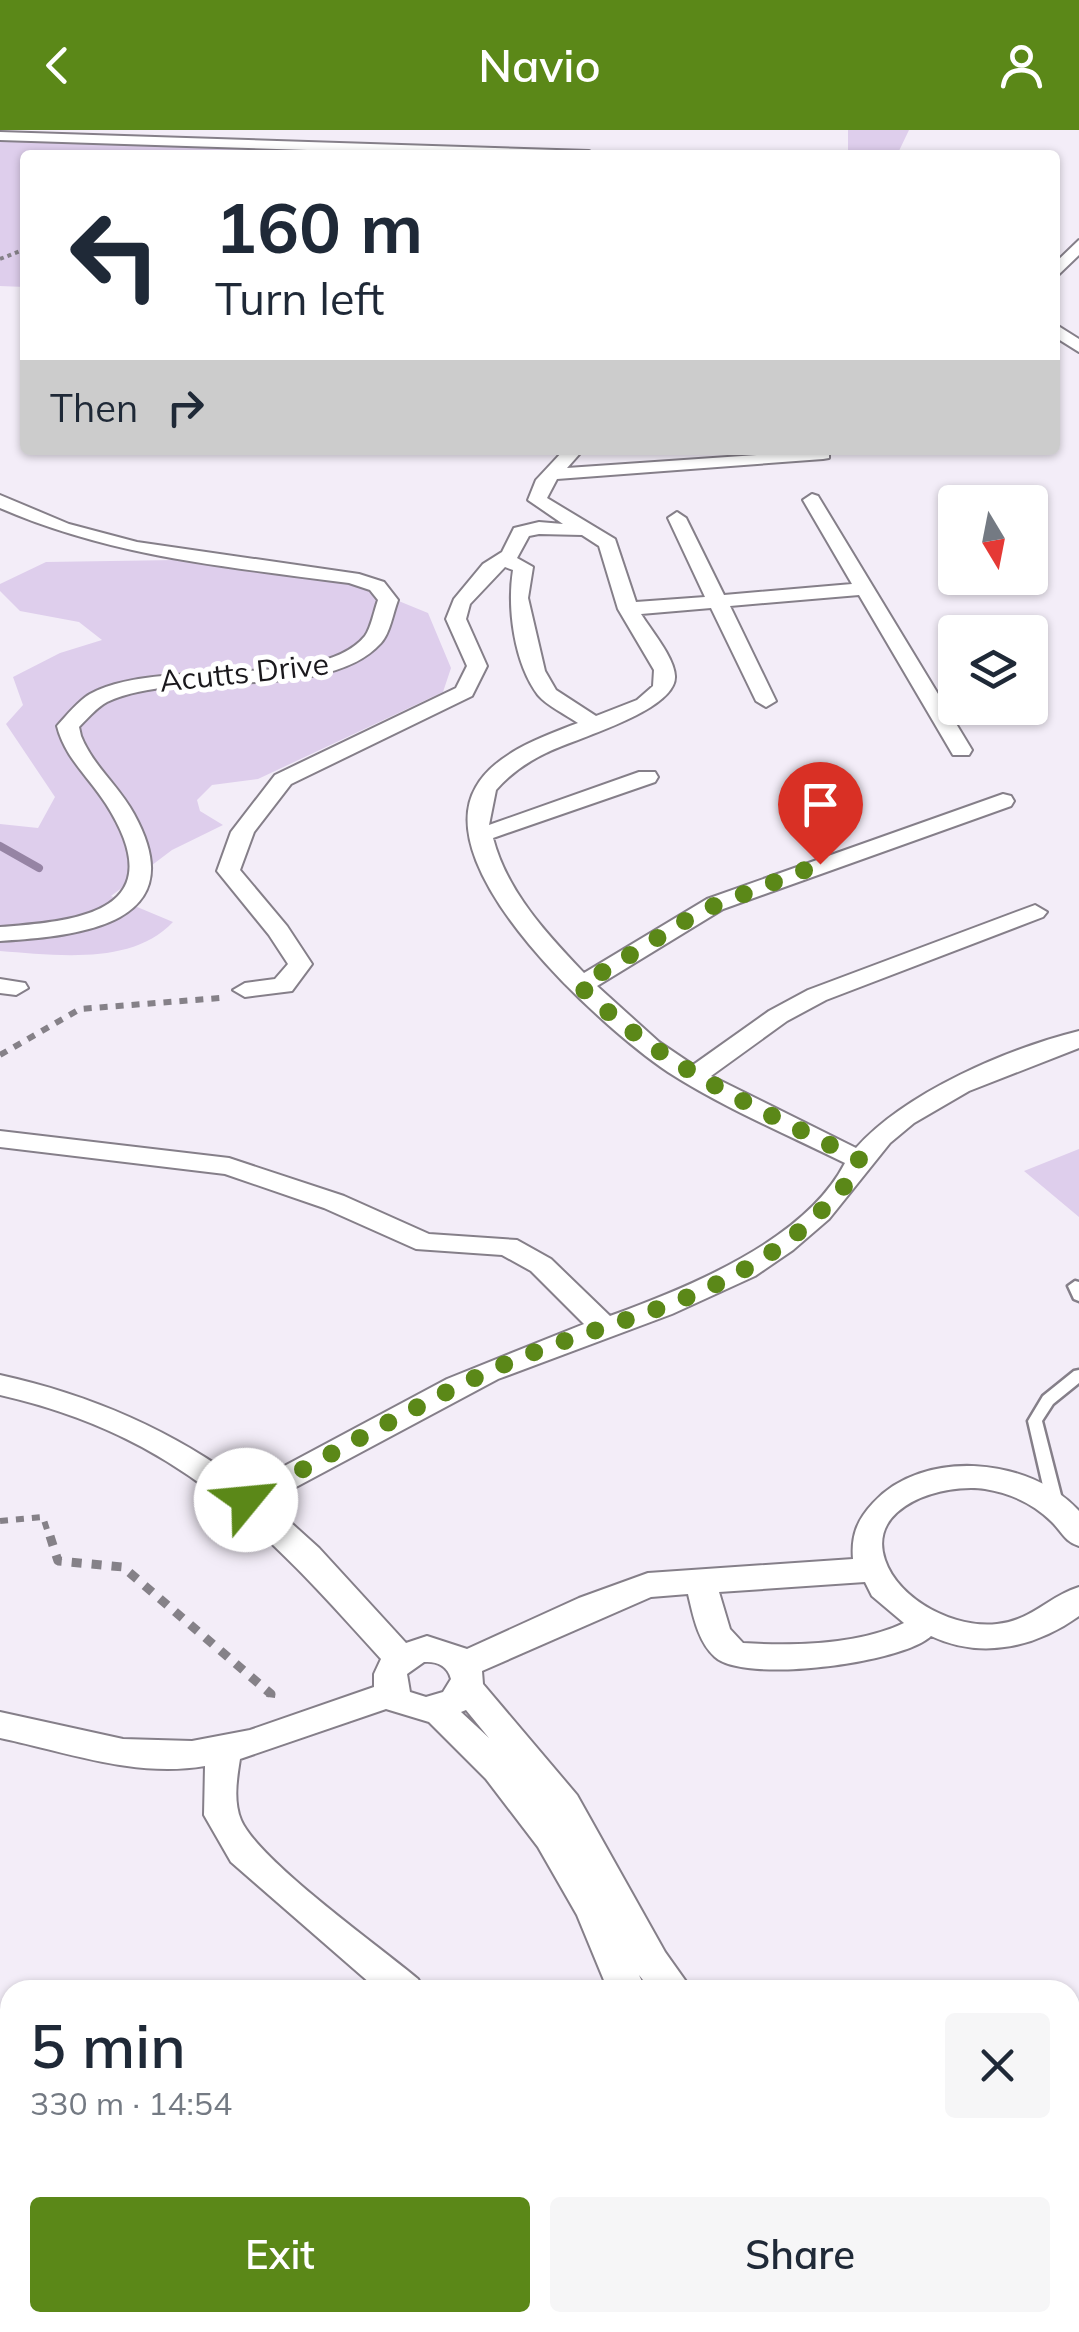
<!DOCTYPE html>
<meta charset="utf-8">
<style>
:root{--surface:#fff;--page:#f6f6f7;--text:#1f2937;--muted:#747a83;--accent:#5b8818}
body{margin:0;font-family:Mulish,sans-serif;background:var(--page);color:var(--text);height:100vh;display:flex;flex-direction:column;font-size:38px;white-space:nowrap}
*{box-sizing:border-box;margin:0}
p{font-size:32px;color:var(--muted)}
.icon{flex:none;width:55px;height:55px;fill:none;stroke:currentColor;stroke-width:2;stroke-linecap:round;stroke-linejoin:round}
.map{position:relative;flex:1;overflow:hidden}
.sheet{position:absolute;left:0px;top:1850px;width:1080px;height:352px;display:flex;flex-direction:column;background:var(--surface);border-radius:30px 30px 0 0;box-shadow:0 2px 8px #0004}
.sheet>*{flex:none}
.guide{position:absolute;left:20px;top:20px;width:1040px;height:305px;border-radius:10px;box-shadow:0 2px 8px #0004;background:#fff;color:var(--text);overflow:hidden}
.needle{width:65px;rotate:170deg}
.tools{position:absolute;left:938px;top:355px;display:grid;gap:20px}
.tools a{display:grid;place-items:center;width:110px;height:110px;border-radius:10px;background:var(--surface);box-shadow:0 2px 8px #0004;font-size:50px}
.pin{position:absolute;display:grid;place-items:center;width:85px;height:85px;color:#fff;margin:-102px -42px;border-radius:50% 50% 50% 0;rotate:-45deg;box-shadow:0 0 10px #0007}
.pin .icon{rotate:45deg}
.me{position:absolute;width:110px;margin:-55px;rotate:62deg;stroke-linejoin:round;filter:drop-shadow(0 0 8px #0008)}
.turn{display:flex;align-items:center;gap:35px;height:210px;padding:0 30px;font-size:45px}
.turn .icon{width:130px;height:130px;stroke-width:2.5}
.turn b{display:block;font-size:70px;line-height:85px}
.then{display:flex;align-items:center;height:95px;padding:0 30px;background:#0003;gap:20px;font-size:38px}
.round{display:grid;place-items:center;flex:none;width:105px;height:105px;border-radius:10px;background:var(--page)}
.summary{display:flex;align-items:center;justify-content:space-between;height:170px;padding:0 30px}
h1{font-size:60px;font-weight:600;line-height:75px}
.action{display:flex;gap:20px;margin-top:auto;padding:20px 30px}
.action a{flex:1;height:115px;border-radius:10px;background:var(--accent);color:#fff;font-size:40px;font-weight:600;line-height:115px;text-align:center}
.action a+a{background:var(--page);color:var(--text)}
header{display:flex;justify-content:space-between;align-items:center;height:130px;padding:0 30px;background:var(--accent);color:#fff;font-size:45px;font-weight:600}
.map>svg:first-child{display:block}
</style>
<header><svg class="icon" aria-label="back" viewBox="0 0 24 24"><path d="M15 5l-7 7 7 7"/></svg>Navio<svg class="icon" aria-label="person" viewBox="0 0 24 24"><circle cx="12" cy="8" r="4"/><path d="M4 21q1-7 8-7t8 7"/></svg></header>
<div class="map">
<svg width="1079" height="2202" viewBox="0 0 1079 2202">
<rect width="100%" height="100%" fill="#f3edf8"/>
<path fill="#deceec" d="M848 0H909L897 25H848Z
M0 9 361 25H25V157L0 156Z
M176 430 357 454 428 483 451 538 443 562 258 649 212 655 197 670 200 681 223 695 172 720 111 766 173 792C132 836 55 825 0 821V694L38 698 55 667 6 594 23 575 13 547 60 523 102 510 79 492 20 481 0 461V454L46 432Z
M1079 1019V1087L1024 1041Z"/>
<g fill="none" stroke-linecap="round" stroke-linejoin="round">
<path stroke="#9684a4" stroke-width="8" d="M0 716 39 738"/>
<defs>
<path id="service" d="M1075 1151 1079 1152V1171L1074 1169 1068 1156Z
M1079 1240V1253L1053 1274 1042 1291 1063 1373 1060 1377H1050L1047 1373 1028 1291 1043 1266 1074 1241Z"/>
<path id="minor" d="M0 2 589 21 596 25H459L0 10Z
M1079 110V125L1055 148V133Z
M1055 194 1079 209V222L1055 207Z
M564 320H583L567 338 829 320V328L823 329 557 349 547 368 615 409 636 472 705 467 668 388 677 382 686 388 724 465 852 454 803 370 812 364 818 366 972 620 969 625H953L859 465 730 476 776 571 766 577 756 571 711 478 641 484C651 500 674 527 675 546 677 581 573 609 546 623 527 632 510 644 496 660L489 695 639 642H655L658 647 655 652 493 708C507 762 547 804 584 843L707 769 1003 664 1011 666 1014 671 1011 676 723 779 597 856 659 912 693 935 769 881 808 860 1035 775 1047 782 1043 787 826 870 787 891 711 946 856 1018C906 962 1007 919 1079 901V918L969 961 914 993 890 1013 829 1089 793 1120 755 1146 672 1184 498 1249 268 1372 319 1418 406 1513 427 1506 467 1519 579 1468 648 1443 853 1429C851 1406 857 1390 873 1373 923 1318 1030 1327 1079 1381V1416C1065 1412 1062 1402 1052 1392 1034 1374 1010 1363 985 1359 945 1353 866 1375 885 1430 899 1471 956 1499 997 1494 1031 1491 1049 1466 1079 1457V1486C1036 1517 982 1530 931 1506 903 1533 745 1554 715 1527 698 1512 693 1485 688 1464L651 1467 482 1541 483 1554 577 1665 665 1822 692 1860H651L639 1845 646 1860H608L577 1785 538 1717 486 1649 429 1592 386 1579 240 1629C237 1648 233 1671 241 1690 259 1731 379 1816 418 1849L424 1860H378L231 1732 204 1685 205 1636C135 1648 67 1622 0 1608V1582L123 1609 192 1611 250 1600 374 1557V1544L381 1529C264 1399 179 1306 0 1265V1245C91 1265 172 1300 247 1356L447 1249 584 1194 531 1141 502 1125 416 1119 324 1078 225 1044 0 1017V1001L229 1028 344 1066 429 1104 517 1110 551 1129 610 1186C687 1158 805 1111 845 1033 786 1004 724 978 668 942 604 899 427 741 476 657 495 623 544 606 578 593 565 584 547 576 538 565 514 533 507 478 513 440L505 437 470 474 466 489 487 536 472 566 291 654 254 702 240 740 287 796 312 834 292 861 245 867 233 860 245 853 275 849 288 834 269 805 217 741 231 702 275 645 456 558 467 536 446 489 454 469 483 434 502 422 514 398 539 392 563 394 528 370 536 350ZM539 404 582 405 599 416 618 479 654 540 653 556 637 570 596 586 556 560 545 541 528 468 533 437 517 428 529 406ZM865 1452 872 1466 904 1493C858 1515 793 1516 743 1513L730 1499 719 1462ZM424 1532C437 1531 448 1536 451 1549L443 1562 426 1567 410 1562 407 1544ZM466 1580 489 1608 461 1582Z
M0 365 69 394 137 412 359 444 384 452 398 470C393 483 390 503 381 513 326 574 182 537 107 572 97 577 87 589 79 597L81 606C93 636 119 656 134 684 195 795 79 806 0 811V797C81 791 174 781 106 674 89 647 65 628 57 596 66 586 79 570 90 564 159 526 319 562 365 506 371 498 374 481 378 470L370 460 349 453C228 437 113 427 0 378Z
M0 849 25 853 28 858 16 865 0 863Z
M0 1905 10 1909V1944L0 1940Z
M175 2192H217V2202H175Z
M290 2192H344L340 2202H286Z
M691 2192H732L734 2202H692Z
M737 2192H779L778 2202H736Z"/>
</defs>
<use href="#service" stroke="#857f89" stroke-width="5"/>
<use href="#minor" stroke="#857f89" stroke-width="4"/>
<path stroke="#858188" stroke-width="4" stroke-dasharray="4 4" stroke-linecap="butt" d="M0 129 25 119"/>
<path stroke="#858188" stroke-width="6" stroke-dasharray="8 8" stroke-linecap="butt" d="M0 925 80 879 220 868
M0 1391 43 1387 50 1409"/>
<path stroke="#858188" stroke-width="9" stroke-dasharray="10 10" stroke-linecap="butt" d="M50 1406 58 1431 123 1437 271 1564 269 1577"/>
<use href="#service" fill="#fff" fill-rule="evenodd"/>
<use href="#minor" fill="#fff" fill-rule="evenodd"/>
</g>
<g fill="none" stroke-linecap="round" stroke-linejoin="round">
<path stroke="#5b8818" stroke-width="18" stroke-dasharray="0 32.4" d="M246 1370C329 1326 410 1278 494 1239 608 1187 727 1175 819 1083 836 1066 851 1052 860 1030 757 977 665 940 580 856L701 781 820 734"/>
</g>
<g text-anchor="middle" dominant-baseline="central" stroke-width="10" stroke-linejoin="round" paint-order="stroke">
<g font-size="30" fill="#1a181c" stroke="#fff">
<text transform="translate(244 542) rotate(-6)">Acutts Drive</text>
</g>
</g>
</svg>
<div class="tools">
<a><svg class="needle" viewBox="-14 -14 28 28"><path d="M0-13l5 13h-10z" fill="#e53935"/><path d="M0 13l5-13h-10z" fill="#747a83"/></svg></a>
<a><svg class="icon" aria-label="layers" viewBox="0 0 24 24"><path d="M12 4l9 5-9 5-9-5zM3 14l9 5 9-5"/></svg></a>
</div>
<div class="pin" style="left:820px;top:734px;background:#d93025"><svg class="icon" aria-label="arrive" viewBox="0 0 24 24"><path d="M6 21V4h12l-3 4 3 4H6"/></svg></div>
<svg class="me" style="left:246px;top:1370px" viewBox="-20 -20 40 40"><circle r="19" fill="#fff"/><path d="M0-13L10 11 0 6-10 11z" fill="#5b8818"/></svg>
<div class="guide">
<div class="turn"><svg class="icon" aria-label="left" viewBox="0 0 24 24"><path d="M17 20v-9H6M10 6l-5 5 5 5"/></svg><div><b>160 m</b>Turn left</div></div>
<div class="then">Then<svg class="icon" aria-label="right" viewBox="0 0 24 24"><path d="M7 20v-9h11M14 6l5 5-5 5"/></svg></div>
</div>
<section class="sheet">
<div class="summary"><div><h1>5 min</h1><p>330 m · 14:54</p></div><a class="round"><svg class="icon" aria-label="close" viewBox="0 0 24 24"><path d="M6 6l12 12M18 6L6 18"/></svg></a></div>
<div class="action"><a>Exit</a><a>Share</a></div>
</section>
</div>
